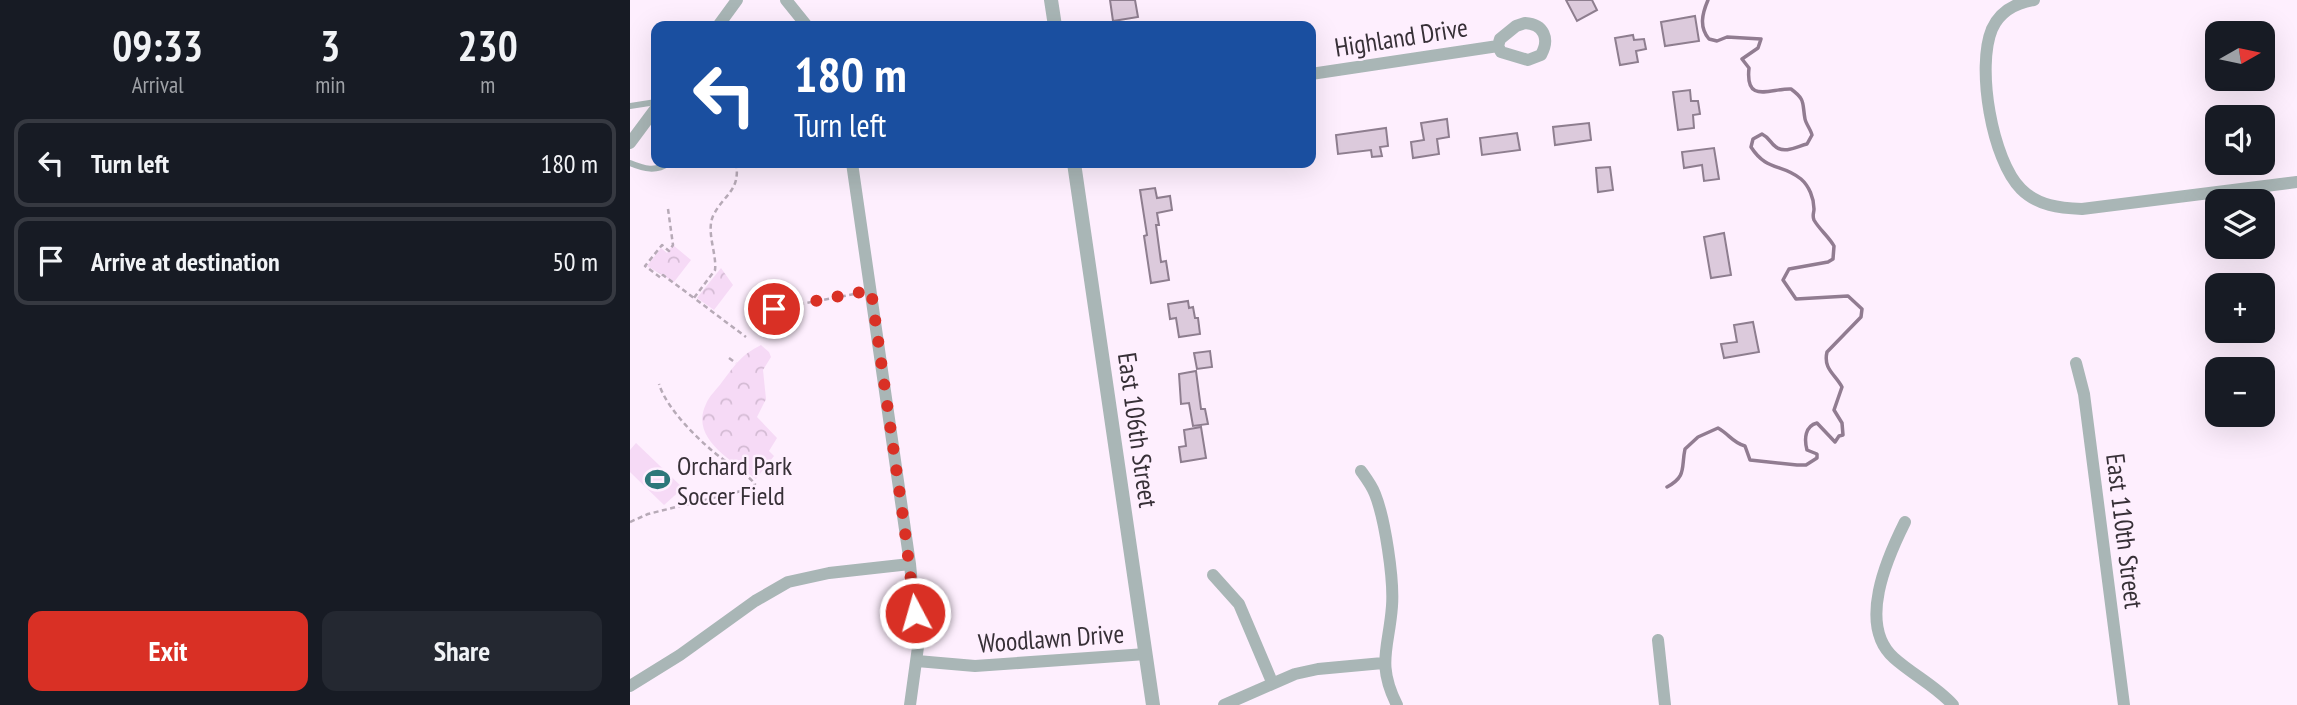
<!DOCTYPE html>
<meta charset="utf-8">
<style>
:root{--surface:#171b24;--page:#242831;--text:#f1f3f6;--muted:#9ea1a6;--line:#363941;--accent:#d93025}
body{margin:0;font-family:"PT Sans Narrow",sans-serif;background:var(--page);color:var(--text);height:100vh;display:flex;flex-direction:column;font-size:26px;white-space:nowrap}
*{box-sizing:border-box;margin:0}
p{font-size:23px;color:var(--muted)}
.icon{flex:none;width:38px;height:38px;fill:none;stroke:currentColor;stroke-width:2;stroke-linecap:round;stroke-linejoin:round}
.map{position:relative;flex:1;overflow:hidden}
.sheet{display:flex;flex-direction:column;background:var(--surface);width:630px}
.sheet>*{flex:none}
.top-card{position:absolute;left:21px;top:21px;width:665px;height:147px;border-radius:14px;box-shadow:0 7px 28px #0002;background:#1a4fa0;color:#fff;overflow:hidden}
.needle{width:46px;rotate:81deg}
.controls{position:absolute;left:1575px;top:21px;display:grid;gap:14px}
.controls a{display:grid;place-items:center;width:70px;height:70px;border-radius:14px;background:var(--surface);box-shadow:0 7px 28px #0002;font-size:35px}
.pin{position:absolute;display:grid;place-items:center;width:60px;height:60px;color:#fff;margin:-30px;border:4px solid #fff;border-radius:50%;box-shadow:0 2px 7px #0007}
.me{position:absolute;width:77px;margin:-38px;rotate:354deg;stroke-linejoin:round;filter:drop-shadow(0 0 5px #0008)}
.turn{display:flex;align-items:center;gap:24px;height:147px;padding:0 28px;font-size:32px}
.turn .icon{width:91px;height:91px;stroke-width:2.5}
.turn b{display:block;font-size:49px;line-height:60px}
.eta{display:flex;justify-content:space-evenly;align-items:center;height:119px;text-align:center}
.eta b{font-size:42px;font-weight:700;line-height:49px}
.action{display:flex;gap:14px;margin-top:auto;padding:14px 28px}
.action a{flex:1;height:80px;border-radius:14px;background:var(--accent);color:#fff;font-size:28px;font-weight:700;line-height:80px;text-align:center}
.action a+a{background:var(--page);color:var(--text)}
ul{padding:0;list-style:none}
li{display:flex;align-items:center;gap:21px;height:88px;margin:0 14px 10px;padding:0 14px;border:4px solid var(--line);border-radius:14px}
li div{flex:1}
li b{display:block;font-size:26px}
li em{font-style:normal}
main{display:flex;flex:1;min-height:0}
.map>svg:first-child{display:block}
</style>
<main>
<section class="sheet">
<div class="eta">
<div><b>09:33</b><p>Arrival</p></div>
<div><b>3</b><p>min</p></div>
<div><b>230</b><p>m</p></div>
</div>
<ul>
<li><svg class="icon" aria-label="left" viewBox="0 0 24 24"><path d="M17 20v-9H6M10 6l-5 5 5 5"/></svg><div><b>Turn left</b></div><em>180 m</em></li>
<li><svg class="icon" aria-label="arrive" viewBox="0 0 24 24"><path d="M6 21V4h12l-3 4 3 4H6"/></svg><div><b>Arrive at destination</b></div><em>50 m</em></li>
</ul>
<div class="action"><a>Exit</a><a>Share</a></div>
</section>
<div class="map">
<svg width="1667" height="705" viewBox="0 0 1667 705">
<defs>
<pattern id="park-crowns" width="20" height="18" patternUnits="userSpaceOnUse" patternTransform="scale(1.75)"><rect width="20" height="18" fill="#f6daf6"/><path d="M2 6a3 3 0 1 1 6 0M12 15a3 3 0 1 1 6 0" fill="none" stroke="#d4bbd4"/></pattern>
</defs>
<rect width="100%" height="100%" fill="#feeffe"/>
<path fill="#f6daf6" d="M6 443 53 488 34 505 0 472V450Z"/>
<path fill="url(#park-crowns)" d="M43 245 61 260 44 282 17 266 31 248 37 253Z
M91 268 103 285 84 310 67 298Z
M131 345 139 352 141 357 133 370 136 399 127 417 147 438 139 451 144 456 126 479C104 462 59 439 76 404 79 396 87 389 92 382 105 365 111 355 131 345Z"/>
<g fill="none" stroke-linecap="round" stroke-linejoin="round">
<path stroke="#917c91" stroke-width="3.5" d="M1037 487C1057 476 1051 468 1055 449L1068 437 1088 428C1099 434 1103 443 1115 446L1120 460 1167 465H1176L1187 458V454L1177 450C1174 439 1175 426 1187 423L1205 442 1209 436 1213 435 1212 423 1204 410 1212 387C1205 374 1193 369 1197 352L1231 317 1232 309 1218 296 1166 299 1153 280 1159 269 1198 262 1203 259 1204 246C1199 237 1189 229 1184 220 1182 215 1184 213 1184 209 1184 198 1179 186 1171 179 1152 163 1137 172 1121 147L1123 139 1132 134C1140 138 1140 143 1146 147 1155 154 1168 146 1177 144L1182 135C1181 130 1176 124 1175 119 1172 103 1176 100 1161 89 1141 88 1115 105 1119 68L1112 59 1128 48 1131 39 1097 37 1087 41 1079 39C1069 27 1072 14 1078 0"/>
</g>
<path fill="#dccadc" stroke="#8e7e8f" stroke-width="2" d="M480 0H505L508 17 483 21Z
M936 0H962L967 10 947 21Z
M1065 16 1069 41 1035 46 1031 22Z
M1003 35 1004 40 1014 39 1016 49 1006 51 1008 62 990 65 985 38Z
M1060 90 1061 101H1068L1070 114 1063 115 1064 128 1048 130 1043 92Z
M817 119 819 137 807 139 809 154 783 158 781 142 794 140 791 123Z
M959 123 961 140 925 145 923 127Z
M756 128 758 146 750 147 752 156 742 157 741 150 708 154 706 135Z
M887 133 890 150 852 155 850 138Z
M1084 148 1089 179 1074 181 1072 165 1054 168 1052 152Z
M980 167 983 190 968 192 966 168Z
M525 188 527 198 540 196 542 210 527 213 529 225H526L531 262 536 261 539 280 521 283 514 236 517 235 510 190Z
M1094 233 1101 275 1081 278 1074 237Z
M558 301 559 308 563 307 565 318H568L570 334 549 337 546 318 540 319 538 304Z
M1123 322 1129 352 1094 358 1091 344 1107 342 1104 325Z
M580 351 582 367 567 369 564 353Z
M566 371 571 409H575L578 424 563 426 559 403 551 404 549 374Z
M571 427 576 458 551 462 549 447 556 446 554 430Z"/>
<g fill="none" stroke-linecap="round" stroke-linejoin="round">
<path stroke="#b7aab7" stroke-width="2.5" stroke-dasharray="5 3.5" stroke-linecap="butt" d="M106 163C111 191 93 195 83 216 76 232 87 254 85 270L64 298 116 337
M38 209 43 245 39 251 32 245 15 266 31 278 33 275 64 298
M144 309 230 293
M99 358 106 363
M0 522 18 514 123 488 125 484C117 474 104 468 94 460 72 444 37 410 29 384"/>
<path stroke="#a9b6b6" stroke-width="6" d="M0 106 26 102
M0 163C14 169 26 172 39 163"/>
<path stroke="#a9b6b6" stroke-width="12" d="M156 0 177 26
M1404 0C1386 3 1370 11 1362 29 1346 67 1362 160 1391 189 1408 206 1430 208 1452 209L1667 182
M895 23C914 24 920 39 911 55L898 60 871 52 868 46 870 39 886 26Z
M88 26 107 0
M681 74 868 46
M0 143 26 108
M222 163 280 564 288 647 280 705
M1446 363 1454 394 1494 705
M731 471C736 478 742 486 745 494 755 519 764 579 762 606 759 648 746 663 767 705
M1275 522C1257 558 1227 625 1264 658 1283 675 1306 686 1323 705
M583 575 609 604 642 682
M1028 640 1035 705
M287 661 345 666 516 654
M0 686 50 655 125 601 158 582 199 573 280 564
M594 705 665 674 688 669 753 663"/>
<path stroke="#a9b6b6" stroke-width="14" d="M421 0 425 26
M444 163 523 705"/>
</g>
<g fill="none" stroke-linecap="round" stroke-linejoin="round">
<path stroke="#d93025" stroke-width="12" stroke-dasharray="0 21.6" d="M144 309 241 290 274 524 285 613"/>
</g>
<defs>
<symbol id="stadium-bare" viewBox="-9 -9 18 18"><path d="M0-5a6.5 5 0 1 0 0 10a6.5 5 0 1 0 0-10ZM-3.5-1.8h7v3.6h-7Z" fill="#2d777a" stroke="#feeffe" stroke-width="2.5" paint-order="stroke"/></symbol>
</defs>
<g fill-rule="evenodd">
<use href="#stadium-bare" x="10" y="462" width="35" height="35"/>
</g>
<g text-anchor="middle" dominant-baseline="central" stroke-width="5" stroke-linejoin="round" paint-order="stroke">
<g font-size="26" fill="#373037" stroke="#feeffe">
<text transform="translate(771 37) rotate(-9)">Highland Drive</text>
<text transform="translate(508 430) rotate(82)">East 106th Street</text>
<text transform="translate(1495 531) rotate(83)">East 110th Street</text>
<text transform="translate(421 638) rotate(-4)">Woodlawn Drive</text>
</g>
<g font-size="26" fill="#373037" stroke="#feeffe" text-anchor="start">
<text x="47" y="465">Orchard Park<tspan x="47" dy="30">Soccer Field</tspan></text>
</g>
</g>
</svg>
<div class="controls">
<a><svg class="needle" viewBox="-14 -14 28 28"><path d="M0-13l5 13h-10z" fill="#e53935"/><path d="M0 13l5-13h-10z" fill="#9ea1a6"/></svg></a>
<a><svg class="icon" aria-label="sound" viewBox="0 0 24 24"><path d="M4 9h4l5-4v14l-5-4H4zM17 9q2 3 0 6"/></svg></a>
<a><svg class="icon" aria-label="layers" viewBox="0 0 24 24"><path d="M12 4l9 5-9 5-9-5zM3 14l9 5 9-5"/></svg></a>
<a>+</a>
<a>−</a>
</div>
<div class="pin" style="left:144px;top:309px;background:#d93025"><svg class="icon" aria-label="arrive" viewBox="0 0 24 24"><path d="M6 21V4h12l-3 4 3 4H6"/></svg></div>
<svg class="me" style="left:285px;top:613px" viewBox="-20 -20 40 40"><circle r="17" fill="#d93025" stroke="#fff" stroke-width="3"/><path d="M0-11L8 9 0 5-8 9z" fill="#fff"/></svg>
<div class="top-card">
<div class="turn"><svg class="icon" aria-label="left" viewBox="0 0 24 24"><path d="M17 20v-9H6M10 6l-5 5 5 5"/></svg><div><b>180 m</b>Turn left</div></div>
</div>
</div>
</main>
